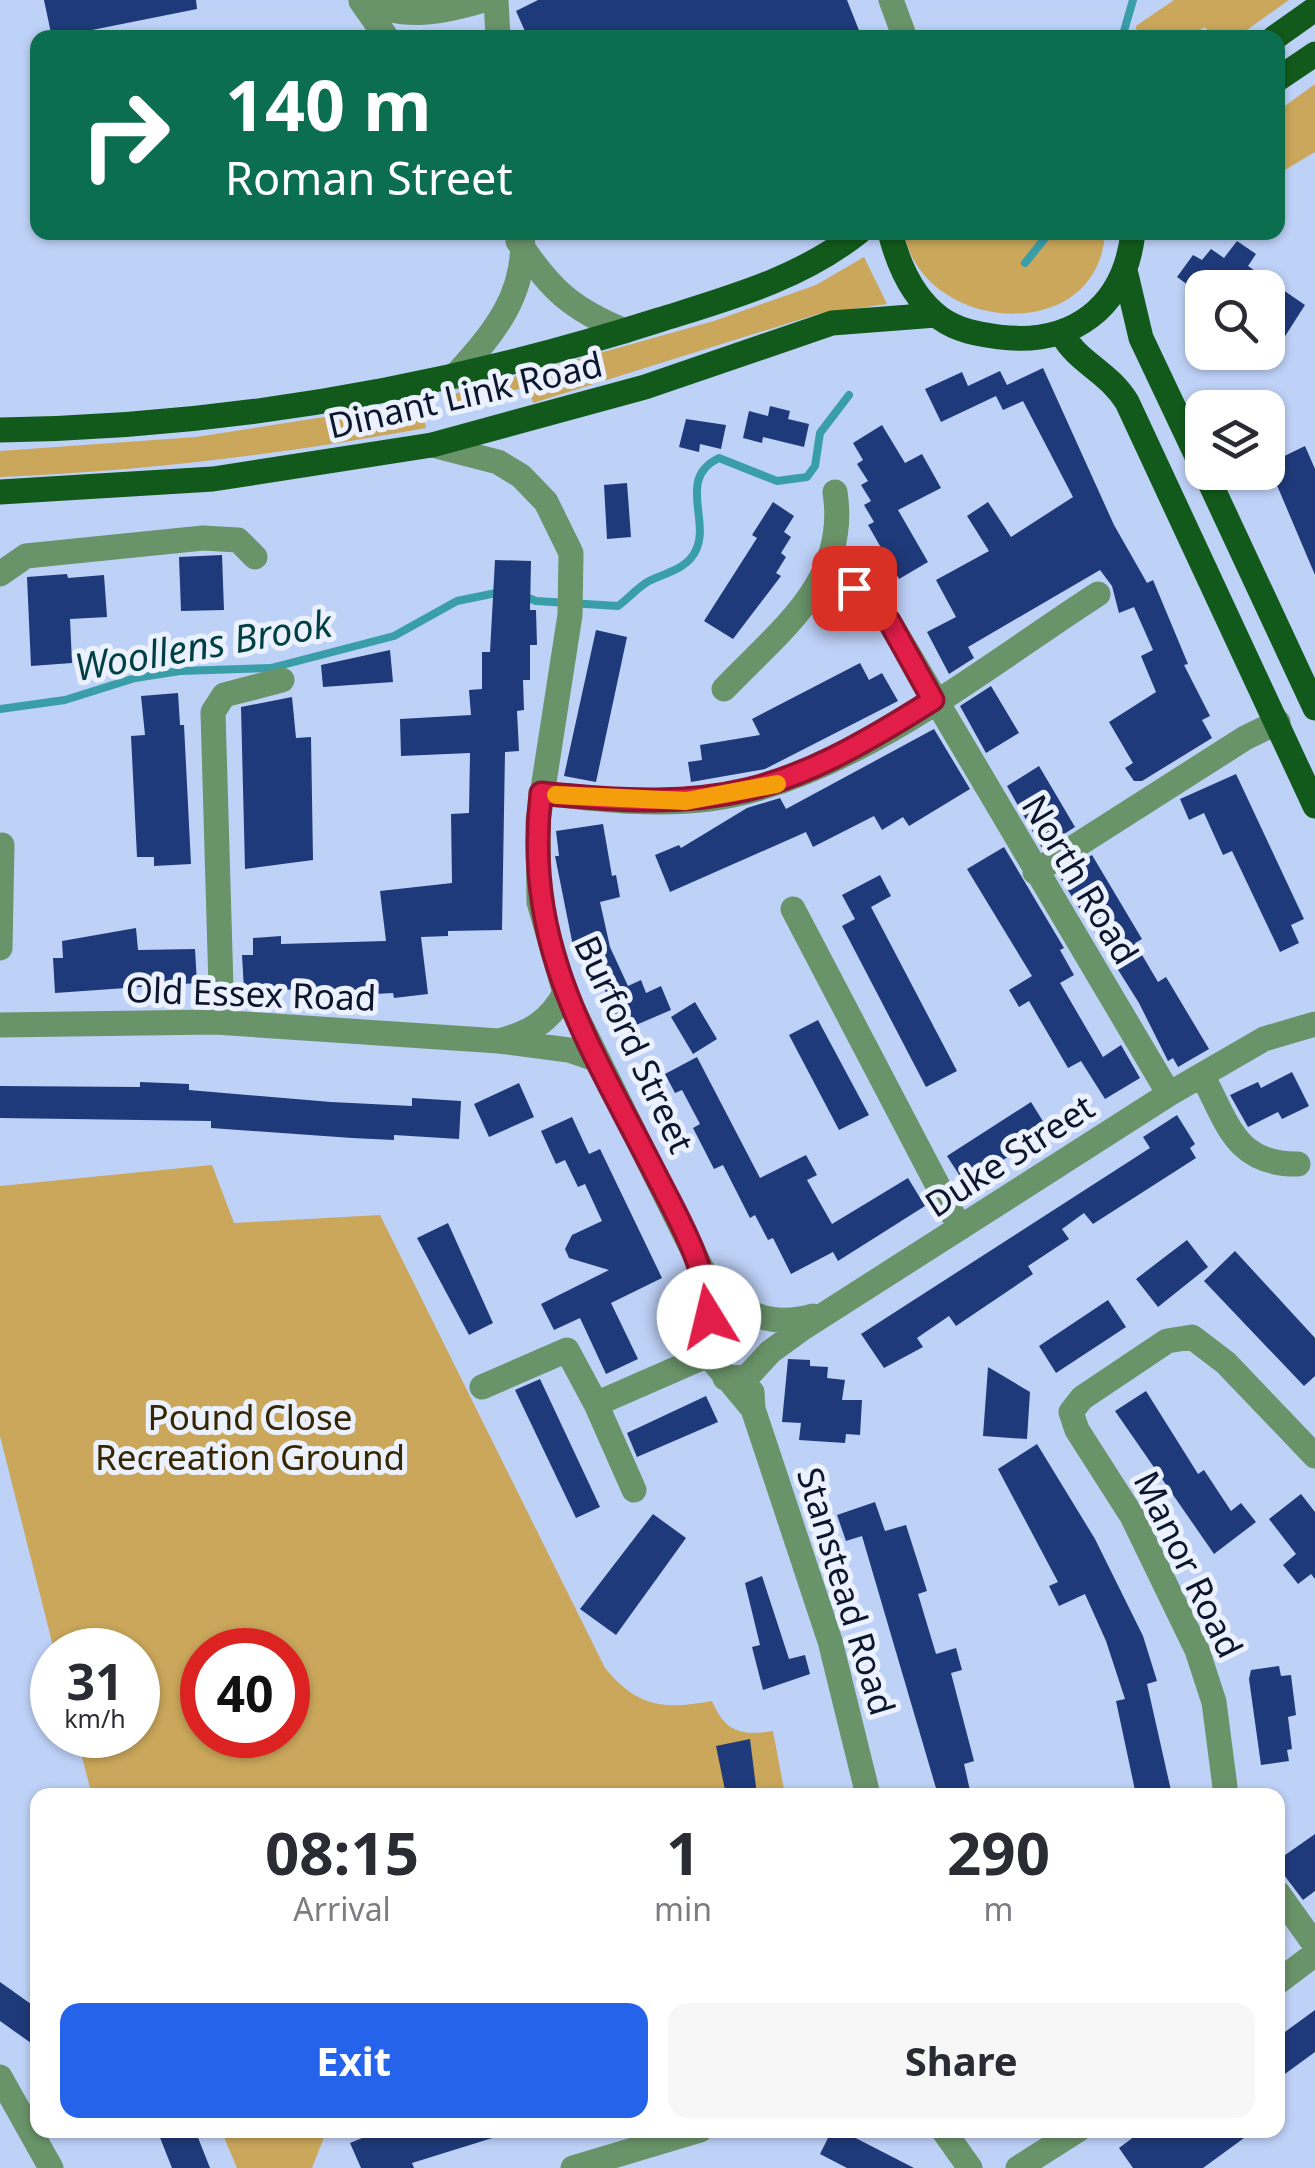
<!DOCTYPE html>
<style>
:root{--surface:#fff;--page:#f7f7f7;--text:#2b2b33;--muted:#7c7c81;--accent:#2563eb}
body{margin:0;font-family:"Noto Sans",sans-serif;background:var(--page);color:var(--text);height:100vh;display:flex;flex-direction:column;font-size:38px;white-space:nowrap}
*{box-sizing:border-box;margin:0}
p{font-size:32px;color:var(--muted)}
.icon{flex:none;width:55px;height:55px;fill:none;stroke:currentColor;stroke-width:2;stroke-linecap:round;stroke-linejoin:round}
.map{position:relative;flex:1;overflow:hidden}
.side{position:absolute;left:30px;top:1788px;width:1255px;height:350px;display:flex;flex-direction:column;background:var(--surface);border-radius:20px;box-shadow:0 2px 8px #0004}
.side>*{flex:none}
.hud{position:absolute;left:30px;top:30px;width:1255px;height:210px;border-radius:20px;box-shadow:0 2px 8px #0004;background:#0b6e4f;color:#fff;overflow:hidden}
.buttons{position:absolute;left:1185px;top:270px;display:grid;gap:20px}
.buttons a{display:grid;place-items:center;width:100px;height:100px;border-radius:20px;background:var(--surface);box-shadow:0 2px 8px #0004;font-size:50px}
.speed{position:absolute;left:30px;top:1628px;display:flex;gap:20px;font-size:50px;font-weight:700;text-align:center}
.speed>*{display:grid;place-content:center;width:130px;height:130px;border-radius:50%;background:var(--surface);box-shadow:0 2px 8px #0004;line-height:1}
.speed small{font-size:25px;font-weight:400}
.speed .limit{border:15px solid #d22;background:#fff;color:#111}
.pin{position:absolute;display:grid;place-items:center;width:85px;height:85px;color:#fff;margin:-42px;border-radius:20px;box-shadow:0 5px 15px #0006}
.me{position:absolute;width:110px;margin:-55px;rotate:351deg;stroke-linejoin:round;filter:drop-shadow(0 0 8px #0008)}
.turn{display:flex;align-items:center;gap:35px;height:210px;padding:0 30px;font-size:45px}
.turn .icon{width:130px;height:130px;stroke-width:2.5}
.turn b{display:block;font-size:70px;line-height:85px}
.eta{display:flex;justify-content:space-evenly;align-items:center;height:170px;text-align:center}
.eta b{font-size:60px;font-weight:700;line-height:70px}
.action{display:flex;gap:20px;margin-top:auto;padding:20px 30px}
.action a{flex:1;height:115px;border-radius:20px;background:var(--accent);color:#fff;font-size:40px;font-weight:700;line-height:115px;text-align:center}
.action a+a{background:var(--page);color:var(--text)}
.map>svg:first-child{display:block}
</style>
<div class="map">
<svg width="1315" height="2168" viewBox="0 0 1315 2168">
<rect width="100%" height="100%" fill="#bed1f7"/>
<path fill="#caa75b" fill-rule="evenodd" d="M1174 0H1289L1237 37H1213L1205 27 1188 37H1137L1136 26Z
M1315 84V152L1278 174V111Z
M904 233H1105C1098 347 923 334 904 233Z
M864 257 887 304 818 314 533 403 529 387 445 405 443 397 714 321 816 285Z
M420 402 426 428C284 454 144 471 0 477V451L196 437Z
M212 1165 234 1223 380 1215 605 1668C637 1707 664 1710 712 1701 725 1732 741 1736 773 1731L785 1795H92L76 1735H138V1650H54L0 1436V1186ZM202 1650H288V1735H202Z
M221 2130H327L312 2168H237Z"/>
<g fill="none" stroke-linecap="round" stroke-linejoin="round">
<path stroke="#3a9ea8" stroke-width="8" d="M1122 38 1133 0
M1025 263 1050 232
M524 596 536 601 618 606C629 598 638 587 649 581 663 574 681 570 691 558 717 527 673 480 719 458L777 481 807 477 815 466 820 433 849 395
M0 709 65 700 135 678 180 671 271 668 394 636 457 601 501 592"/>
</g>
<path fill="#1f3a7a" d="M44 0H196L197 9 52 38Z
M538 0H847L862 38H528L516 11Z
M1237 241 1256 254 1248 266 1305 305 1268 363V288H1192L1177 277 1193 255 1202 260 1211 249 1224 258Z
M1043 368 1114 525 1147 583 1153 580 1188 664 1184 665 1210 716 1202 720 1212 738 1142 781H1134L1125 768 1133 763 1109 722 1156 692 1141 656 1153 650 1134 607 1119 613 1112 586 1100 570 968 647 974 658 949 674 927 632 956 617 936 580 989 551 967 516 988 502 1011 537 1073 497 1023 401 1003 410 996 396 941 422 925 389 962 372 968 386 1000 371 1007 385Z
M770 406 790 411 788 419 809 424 804 447 763 437 762 443 743 438 749 411 768 416Z
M686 419 726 425 721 449 700 444 699 452 679 447Z
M882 425 905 463 922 454 941 488 898 510 928 562 899 579 868 525 874 522 864 505 871 501 861 485 868 481 857 464 863 460 853 443Z
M1305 446 1315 469V575L1268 464Z
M627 483 631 537 607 539 604 485Z
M773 502 794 516 784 532 791 537 781 553 786 557 776 573 781 576 733 639 704 621 757 538 752 535Z
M222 555 224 610 181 611 179 557Z
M495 560 531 561 530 610H536L537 645H530V680H523L524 710 517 711 519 751 505 752 502 930 448 931V936L421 937 428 994 394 998 393 993 338 996V989L244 990 242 955H253V938L281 936V944L386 941 380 891 452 883 451 814 469 813 470 753 401 756 400 719 471 715 469 690 482 689V652H490Z
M67 574 68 578 104 575 107 617 70 619 72 663 31 666 27 577Z
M596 630 627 637 596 782 564 776Z
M390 650 393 682 323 687 321 665Z
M860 663 869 680 882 673 898 701 765 769 691 782 688 762 702 760 700 745 760 735 752 719Z
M991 686 1019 733 986 753 960 706Z
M178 693 180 725H184L191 864 154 866V857H137L131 736 145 735 141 696Z
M292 697 296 738 311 737 313 860 245 869 241 707Z
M934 729 970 789 909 826 903 817 882 830 874 816 813 847 806 832 670 892 655 855 679 845 681 848 747 808 780 798 786 809Z
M1039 766 1075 827 1042 848 1007 786Z
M1236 774 1304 919 1291 925 1299 943 1280 952 1232 851 1223 855 1204 813 1189 820 1180 799Z
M603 824 612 876 616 875 620 897 600 902 610 947 628 986 641 980 646 993 661 986 671 1010 622 1031 604 988 595 992 573 946 555 856H559L556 831Z
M1004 847 1064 948 1060 950 1074 975 1060 983 1103 1057 1121 1045 1140 1078 1105 1099 1081 1061 1068 1068 1029 1001 1019 1007 1009 990 1032 976 967 869Z
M1092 855 1142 939 1135 943 1158 982 1166 977 1209 1049 1178 1067 1173 1058 1168 1061 1139 1003 1059 876Z
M880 875 891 896 871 907 957 1071 926 1087 842 926 855 919 842 895Z
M136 928 138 950 195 949 197 983 55 993 53 958H63L62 941Z
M695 1002 717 1039 693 1054 671 1017Z
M818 1020 869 1115 839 1130 789 1035Z
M697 1057 760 1178 806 1155 817 1175 807 1180 832 1224 908 1178 925 1206 838 1261 833 1252 791 1274 773 1238 768 1240 755 1215 750 1218 723 1165 714 1169 693 1128 700 1124 682 1090 675 1093 665 1074Z
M1292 1072 1309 1106 1282 1119 1278 1112 1248 1127 1230 1095 1258 1082 1261 1088Z
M140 1082 189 1084V1090L331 1102 412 1106V1098L461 1101 459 1139 394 1135V1140L352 1138 211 1128V1121L0 1118V1086L140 1087Z
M519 1083 534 1117 489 1137 474 1104Z
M1031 1102 1049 1131 965 1184 947 1156Z
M1177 1115 1195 1144 1190 1148 1196 1158 1093 1224 1084 1213 1062 1229 1069 1239 1028 1266 1033 1274 956 1326 949 1316 917 1338 923 1347 884 1368 861 1334 1150 1148 1143 1137Z
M572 1117 589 1154 600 1149 662 1278 611 1303 638 1359 606 1374 580 1318 554 1330 541 1304 609 1270 569 1258 565 1249 572 1235 602 1221 585 1184 578 1187 565 1160 556 1164 541 1131Z
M448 1223 493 1323 469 1335 417 1238Z
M1187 1240 1208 1267 1158 1307 1136 1279Z
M1235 1251 1315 1338V1376L1304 1386 1204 1281Z
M1108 1300 1126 1327 1056 1373 1039 1346Z
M788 1359 810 1360V1366L828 1367 827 1378 845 1380 842 1400H862L860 1435 846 1434 845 1443 799 1440 801 1423 782 1422Z
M988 1367 1030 1392 1027 1439 983 1436Z
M540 1379 600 1507 576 1518 515 1390Z
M1146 1391 1198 1474 1204 1470 1231 1511 1241 1503 1256 1522 1214 1554 1115 1411Z
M706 1396 718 1422 637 1457 627 1433Z
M1037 1444 1095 1539 1143 1636 1157 1681 1147 1684 1172 1795H1136L1116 1701 1125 1699 1106 1641 1085 1594 1059 1606 1049 1586 1058 1582 998 1469Z
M1301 1494 1315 1512V1579L1311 1574 1298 1584 1283 1565 1296 1554 1269 1519Z
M875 1502 885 1531 906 1525 927 1591 918 1594 936 1654 956 1648 962 1670 951 1673 974 1761 964 1764 971 1795H938L862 1536 846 1541 837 1515Z
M653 1514 686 1538 616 1635 580 1609Z
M762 1576 789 1659 805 1655 810 1674 763 1690 752 1647 760 1645 745 1583Z
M1279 1666 1281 1676 1291 1675 1296 1715 1288 1717 1292 1749 1287 1750 1289 1761 1261 1765 1249 1679 1251 1670Z
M750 1739 757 1795H726L716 1746Z
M1315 1834V1891L1303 1900 1278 1867V1860Z
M0 1982 38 2009V2048L0 2021Z
M1315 2010V2052L1278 2079V2037Z
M157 2130H195L210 2168H172Z
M381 2130H501L502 2135 412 2163 414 2168H361L350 2143Z
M832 2130H840L914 2168H847L820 2154Z
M1143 2130H1255L1203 2168H1133L1119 2148Z"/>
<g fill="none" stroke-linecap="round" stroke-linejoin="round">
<path stroke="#699369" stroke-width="25" d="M364 0C404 21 443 12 484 0
M496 0 498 38
M891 0 905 38
M361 1 387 38
M518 241C550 289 571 309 625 331
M454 377C493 334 528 294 522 232
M432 445 498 462 521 476 546 502 571 553 570 615 538 821 539 902 565 993 701 1267 708 1299V1355L753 1409
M0 574 26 556 203 538 238 540 255 557
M825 575 867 597 889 621 1169 1094
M724 689C780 630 849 582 835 492
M541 793C597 799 653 806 709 799 846 781 983 668 1098 594
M1035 872 1245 738 1278 722
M793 909 960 1228
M0 948 2 845
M222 1022 213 712 224 695 282 680
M0 1025 215 1022 499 1041 569 1050 598 1060
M499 1041C530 1033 550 1021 565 993
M1202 1075C1228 1123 1235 1165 1298 1164
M703 1270C733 1309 764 1330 813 1316
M725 1378 747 1377 770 1352 803 1328 1169 1094 1264 1039 1315 1024
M482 1387 567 1350 596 1404
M752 1392 753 1409 830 1641 868 1795
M634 1490 596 1404 708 1355
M1226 1795 1214 1702 1197 1650 1132 1516 1077 1430 1071 1412 1082 1398 1167 1341 1192 1337 1226 1363 1315 1456
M1278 1893 1315 1945
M1278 1982 1315 1954
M0 2077 51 2168
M943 2130 970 2168
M573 2168 700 2130
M1018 2168 1078 2130"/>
<path stroke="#125a1b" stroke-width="25" d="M1274 38 1315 9
M1278 79 1315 54
M890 232C898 264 913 298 940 318 958 331 978 334 999 337 1072 346 1125 308 1133 232
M1125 270 1141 338 1202 467
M1062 334C1078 363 1108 371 1127 402L1315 806
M0 430C224 427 446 388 659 320 729 298 800 279 859 232
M1205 472 1315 708
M0 492 213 479 432 445 645 387 832 323 936 315"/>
</g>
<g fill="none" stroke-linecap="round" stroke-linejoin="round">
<defs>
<path id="route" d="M709 1317C706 1265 679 1220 656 1175 590 1045 522 946 541 793 720 812 782 796 933 700L889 621 854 588"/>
</defs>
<use href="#route" stroke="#92132f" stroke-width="25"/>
<use href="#route" stroke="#e11d48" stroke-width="18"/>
<path stroke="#f59e0b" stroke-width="18" d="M556 795 686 801 777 784"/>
</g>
<g text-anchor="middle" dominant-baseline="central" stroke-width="10" stroke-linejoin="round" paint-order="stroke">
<g font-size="35" fill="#0c162c" stroke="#ebf1fe">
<text transform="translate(465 394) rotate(-13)">Dinant Link Road</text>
<text transform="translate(1081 879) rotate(59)">North Road</text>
<text transform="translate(251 993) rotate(2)">Old Essex Road</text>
<text transform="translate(635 1044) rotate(65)">Burford Street</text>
<text transform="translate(1009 1155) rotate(-33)">Duke Street</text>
<text transform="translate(1189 1564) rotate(64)">Manor Road</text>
<text transform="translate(847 1591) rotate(73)">Stanstead Road</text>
</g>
<g font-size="35" fill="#372701" stroke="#ebf1fe">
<text x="250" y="1416">Pound Close<tspan x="250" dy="40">Recreation Ground</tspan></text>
</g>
<g font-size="38" font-style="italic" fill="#003f44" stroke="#ebf1fe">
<text transform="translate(203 644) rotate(-10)">Woollens Brook</text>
</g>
</g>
</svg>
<div class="buttons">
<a><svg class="icon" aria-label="search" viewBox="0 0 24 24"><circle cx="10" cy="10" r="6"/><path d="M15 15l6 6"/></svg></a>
<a><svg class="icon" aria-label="layers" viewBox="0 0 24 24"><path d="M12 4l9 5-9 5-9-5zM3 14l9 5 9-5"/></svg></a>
</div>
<div class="speed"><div>31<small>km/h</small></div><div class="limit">40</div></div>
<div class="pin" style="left:854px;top:588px;background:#d93025"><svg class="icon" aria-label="arrive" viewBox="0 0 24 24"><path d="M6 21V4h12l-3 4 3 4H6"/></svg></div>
<svg class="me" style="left:709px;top:1317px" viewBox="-20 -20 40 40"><circle r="19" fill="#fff"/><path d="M0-13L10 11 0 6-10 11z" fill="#e11d48"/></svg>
<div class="hud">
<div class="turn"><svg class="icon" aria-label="right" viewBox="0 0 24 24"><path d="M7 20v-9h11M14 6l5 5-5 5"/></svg><div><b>140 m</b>Roman Street</div></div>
</div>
<section class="side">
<div class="eta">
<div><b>08:15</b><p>Arrival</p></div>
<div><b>1</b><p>min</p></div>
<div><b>290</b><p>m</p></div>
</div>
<div class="action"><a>Exit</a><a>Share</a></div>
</section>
</div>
